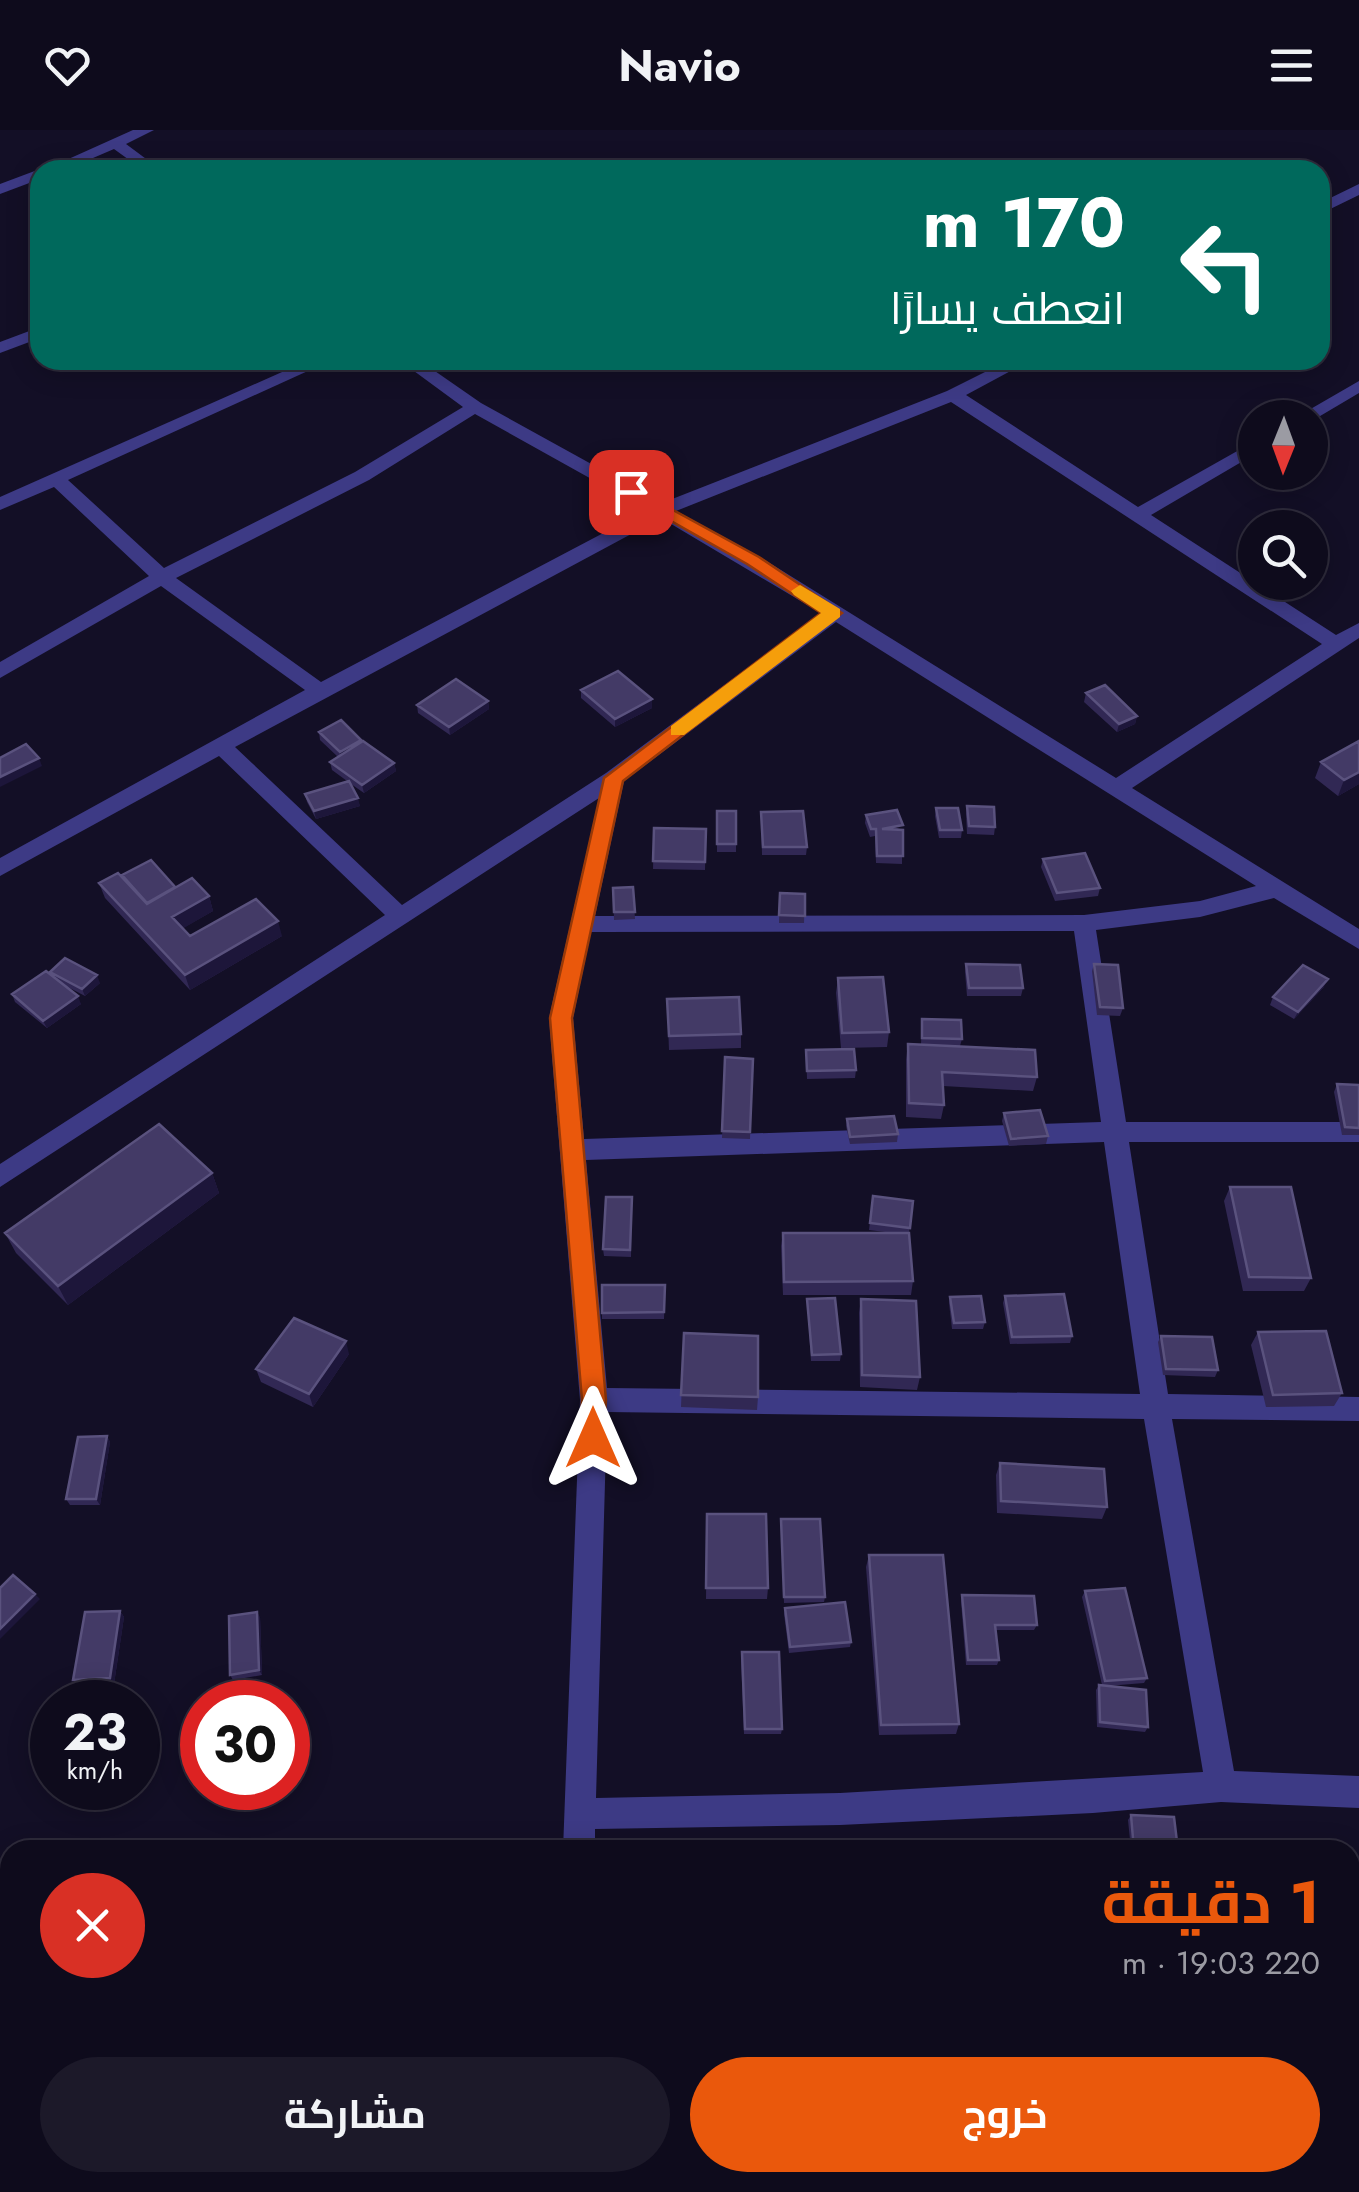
<!DOCTYPE html>
<html lang="ar">
<meta charset="utf-8">
<style>
:root{--surface:#0e0b1c;--page:#1c1929;--text:#f1f3f6;--muted:#9b9ba3;--line:#2e2b3b;--accent:#ea580c}
body{margin:0;font-family:Jost,Cairo,sans-serif;background:var(--page);color:var(--text);direction:rtl;height:100vh;display:flex;flex-direction:column;font-size:38px;white-space:nowrap}
*{box-sizing:border-box;margin:0}
p{font-size:32px;color:var(--muted)}
.icon{flex:none;width:55px;height:55px;fill:none;stroke:currentColor;stroke-width:2;stroke-linecap:round;stroke-linejoin:round}
.map{position:relative;flex:1;overflow:hidden;direction:ltr}
.panel{position:absolute;left:0px;top:1710px;width:1360px;height:352px;display:flex;flex-direction:column;background:var(--surface);border-radius:30px 30px 0 0;box-shadow:0 5px 25px #0003,0 0 0 2px var(--line);direction:rtl}
.panel>*{flex:none}
.banner{position:absolute;left:30px;top:30px;width:1300px;height:210px;border-radius:30px;box-shadow:0 5px 25px #0003,0 0 0 2px var(--line);direction:rtl;background:#00695c;color:#fff;overflow:hidden}
.needle{width:65px;rotate:181deg}
.fabs{position:absolute;left:1238px;top:270px;display:grid;gap:20px}
.fabs a{display:grid;place-items:center;width:90px;height:90px;border-radius:50%;background:var(--surface);box-shadow:0 5px 25px #0003,0 0 0 2px var(--line);font-size:50px}
.speed{position:absolute;left:30px;top:1550px;display:flex;gap:20px;font-size:50px;font-weight:700;text-align:center}
.speed>*{display:grid;place-content:center;width:130px;height:130px;border-radius:50%;background:var(--surface);box-shadow:0 5px 25px #0003,0 0 0 2px var(--line);line-height:1}
.speed small{font-size:25px;font-weight:400}
.speed .limit{border:15px solid #d22;background:#fff;color:#111}
.pin{position:absolute;display:grid;place-items:center;width:85px;height:85px;color:#fff;margin:-42px;border-radius:20px;box-shadow:0 5px 15px #0006}
.me{position:absolute;width:110px;margin:-55px;rotate:0deg;stroke-linejoin:round;filter:drop-shadow(0 0 8px #0008)}
.turn{display:flex;align-items:center;gap:35px;height:210px;padding:0 40px;font-size:45px}
.turn .icon{width:130px;height:130px;stroke-width:2.5}
.turn b{display:block;font-size:70px;line-height:85px}
.round{display:grid;place-items:center;flex:none;width:105px;height:105px;border-radius:52px;background:var(--page)}
.head{display:flex;align-items:center;justify-content:space-between;height:170px;padding:0 40px}
h1{font-size:60px;font-weight:700;line-height:75px;color:var(--accent)}
.primary-button{display:flex;gap:20px;margin-top:auto;padding:20px 40px}
.primary-button a{flex:1;height:115px;border-radius:60px;background:var(--accent);color:#fff;font-size:40px;font-weight:700;line-height:115px;text-align:center}
.primary-button a+a{background:var(--page);color:var(--text)}
header{display:flex;justify-content:space-between;align-items:center;height:130px;padding:0 40px;background:var(--surface);font-size:45px;font-weight:700}
.map>svg:first-child{display:block}
</style>
<header><svg class="icon" aria-label="menu" viewBox="0 0 24 24"><path d="M4 6h16M4 12h16M4 18h16"/></svg>Navio<svg class="icon" aria-label="heart" viewBox="0 0 24 24"><path d="M12 20l-8-8c-3-5 5-10 8-4 3-6 11-1 8 4z"/></svg></header>
<div class="map">
<svg width="1359" height="2062" viewBox="0 0 1359 2062">
<rect width="100%" height="100%" fill="#130f26"/>
<g fill="none" stroke-linecap="round" stroke-linejoin="round">
<path fill="#3d3a85" fill-rule="evenodd" d="M133 0H154L126 14 161 40H143L114 19 65 40H44Z
M40 39V49L0 64V54Z
M1359 54V65L1320 84V73Z
M40 197V208L0 223V212Z
M309 230H332L68 350 164 438 355 342 463 277 399 230H419L481 273 662 373 947 261 1009 230H1031L966 265 1138 377 1255 311V324L1151 385 1336 505 1359 493V508L1132 658 1359 799V819L1274 768 1200 787 1096 800 1126 992H1359V1012H1129L1168 1264 1359 1267V1291L1172 1289 1234 1641 1359 1646V1678L1221 1672 1093 1683 840 1695 595 1699V1720H563L580 1270 549 888 599 668 0 1057V1034L385 785 219 626 0 746V728L305 560 161 456 0 548V532L149 446 54 357 0 380V367ZM951 272 1322 514 1116 648 760 427 676 381ZM475 284 647 380 321 552 176 448 369 350ZM661 388 821 483 606 643 402 775 235 617ZM836 492 1256 756 1200 771 1084 785 595 786 624 651ZM1074 801 1101 992 584 1009 573 888 591 802ZM1104 1012 1140 1264 607 1258 586 1030ZM607 1282 1144 1289 1203 1642 840 1663 596 1668Z
M1359 251V263L1310 292V288H1295Z
M558 2052H592V2062H558Z"/>
</g>
<path fill="#312854" d="M581 560 652 578 615 597 581 568Z
M1086 563 1137 586 1135 594 1117 602 1084 572Z
M488 571 489 579 450 605 418 583 417 575Z
M319 602 361 610V612L394 633 396 641 364 663 351 654 360 676 316 689 307 672 305 664 347 651 332 640 330 632 338 627 320 610Z
M1321 632 1359 654 1338 666 1315 648Z
M967 676 995 697 994 705 967 704 966 684Z
M936 678 962 700 961 708H939L935 686Z
M717 681H736V722H717Z
M761 682 807 717 806 725H762Z
M866 685 902 700V734L876 733 875 706 870 707 865 693Z
M654 698 706 699 705 740 653 739Z
M1043 729 1100 758 1098 766 1055 771 1041 737Z
M122 745 209 766 213 781 183 798 190 806H282L190 860 105 768 99 753 123 749Z
M633 757 635 789 614 790 613 758Z
M780 763 805 764 804 793H779Z
M966 834 1023 858 1021 866H967L965 842Z
M1094 834 1123 878 1120 886 1097 885 1092 841Z
M50 842 100 853 85 866 62 854 81 874 47 898 15 872 12 864 52 846Z
M838 848 889 902 887 917 841 918 836 863Z
M1324 857 1294 889 1270 875 1273 867Z
M667 869 741 904V918L669 920Z
M922 889 962 909 960 916 1037 947 1033 961 943 956 944 975 941 989 906 987V929L908 914H921Z
M806 920 856 940 855 948 807 949Z
M725 927 753 929 750 1009 722 1008Z
M1337 954 1359 955V1005H1342L1334 962Z
M1004 983 1048 1006 1046 1014 1009 1016 1002 991Z
M847 989 898 1004 897 1012 850 1014 846 996Z
M212 1043 219 1063 68 1175 16 1123 5 1103Z
M1230 1057 1311 1148 1304 1161H1243L1224 1071Z
M873 1066 913 1071 909 1103 913 1151 911 1165H783L781 1116 783 1103H893L869 1100Z
M632 1067 631 1127 604 1126 603 1119Z
M665 1155 664 1189H602V1183Z
M1005 1166 1072 1206 1070 1213 1010 1214 1003 1173Z
M950 1167 985 1192 983 1199H952L949 1173Z
M807 1169 841 1224 840 1231H811Z
M861 1169 920 1247 917 1260 860 1257 859 1183Z
M1258 1202 1342 1263 1334 1276 1266 1277 1251 1215Z
M684 1203 758 1267 757 1280 681 1277Z
M1161 1206 1218 1240 1215 1247 1163 1245 1158 1212Z
M349 1224 313 1277 261 1252 256 1239Z
M107 1306 110 1312 100 1375H70L66 1369Z
M1000 1333 1107 1377 1102 1389 997 1383 996 1345Z
M707 1384 768 1458 767 1469H706Z
M781 1389 825 1467 824 1472 784 1473Z
M869 1425 959 1594 956 1604 879 1605 866 1437Z
M1085 1461 1147 1548 1144 1553 1107 1556 1148 1597 1145 1602 1097 1597 1096 1560 1099 1555H1102L1082 1467Z
M962 1465 1037 1495 1034 1500H996L999 1530 997 1535H966L961 1471Z
M785 1478 851 1512 850 1517 789 1523 784 1484Z
M120 1481 124 1487 114 1554 77 1555 73 1550Z
M260 1487 262 1545 233 1550 230 1545Z
M741 1528 782 1599 781 1604H744Z
M1131 1685 1178 1720H1131L1128 1690Z"/>
<path fill="#1d163a" d="M652 569V578L615 597V589Z
M488 571 489 579 450 605 449 597Z
M1137 586 1135 594 1117 602 1119 594Z
M361 610 362 618 341 630 340 622Z
M39 628 42 636 0 657V647Z
M394 633 396 641 364 663 362 655Z
M1359 642V654L1338 666 1344 650Z
M358 668 360 676 316 689 314 681Z
M209 766 213 781 177 802 172 787Z
M278 791 282 806 190 860 185 845Z
M97 845 100 853 85 866 82 859Z
M1328 849 1324 857 1294 889 1298 882Z
M78 866 81 874 47 898 43 891Z
M212 1043 219 1063 68 1175 58 1156Z
M346 1211 349 1224 313 1277 309 1264Z
M107 1306 110 1312 100 1375 96 1369Z
M35 1464 40 1469 0 1509V1499Z
M120 1481 124 1487 114 1554 110 1548Z
M257 1482 260 1487 262 1545 259 1540Z"/>
<path fill="#433a66" stroke="#5a527e" stroke-width="2.5" d="M618 541 652 569 615 589 581 560Z
M456 549 488 571 449 597 417 575Z
M1105 555 1137 586 1119 594 1086 563Z
M341 590 361 610 340 622 319 602Z
M363 611 394 633 362 655 330 632Z
M1359 611V642L1344 650 1321 632Z
M26 614 39 628 0 647V628Z
M349 651 358 668 314 681 305 664Z
M967 676 994 677 995 697 969 696Z
M936 678H958L962 700H940Z
M897 680 903 695 882 699 903 700V726H877L876 699H871L866 685Z
M717 681H736V714H717Z
M803 681 807 717H763L761 682Z
M654 698 706 699 705 732 653 731Z
M1085 723 1100 758 1057 763 1043 729Z
M151 730 175 757 147 773 122 745Z
M118 743 147 774 192 748 209 766 172 787 190 806 256 769 278 791 185 845 99 753Z
M633 757 635 782H614L613 758Z
M780 763 805 764V786L779 785Z
M65 828 97 845 82 859 50 842Z
M966 834 1020 835 1023 858H969Z
M1094 834 1118 835 1123 878 1100 877Z
M1303 835 1328 849 1298 882 1273 867Z
M46 841 78 866 43 891 12 864Z
M883 847 889 902 842 903 838 848Z
M739 867 741 904 669 906 667 869Z
M922 889 961 890 962 909 922 908Z
M908 914 1035 920 1037 947 942 942 944 975 909 973Z
M854 919 856 940 807 941 806 920Z
M725 927 753 929 750 1002 722 1001Z
M1337 954 1359 955V998L1345 997Z
M1040 980 1048 1006 1011 1009 1004 983Z
M894 986 898 1004 850 1007 847 989Z
M159 994 212 1043 58 1156 5 1103Z
M1230 1057H1291L1311 1148 1249 1147Z
M873 1066 913 1071 910 1098 870 1093Z
M606 1067H632L630 1120 603 1119Z
M783 1103H909L913 1151 784 1152Z
M602 1155H665L664 1182 602 1183Z
M1064 1164 1072 1206 1012 1207 1005 1166Z
M981 1166 985 1192 954 1193 950 1167Z
M835 1168 841 1224 812 1225 807 1169Z
M861 1169 916 1171 920 1247 862 1245Z
M294 1188 346 1211 309 1264 256 1239Z
M1326 1201 1342 1263 1273 1265 1258 1202Z
M684 1203 758 1206V1267L681 1265Z
M1161 1206 1212 1207 1218 1240 1166 1239Z
M107 1306 96 1369H66L78 1307Z
M1000 1333 1104 1339 1107 1377 1001 1371Z
M707 1384H766L768 1458H706Z
M781 1389H820L825 1467H784Z
M869 1425H943L959 1594 881 1595Z
M13 1445 35 1464 0 1499V1458Z
M1125 1458 1147 1548 1105 1551 1085 1461Z
M962 1465 1034 1466 1037 1495H995L999 1530H968Z
M845 1472 851 1512 790 1517 785 1478Z
M120 1481 110 1548 73 1550 85 1482Z
M257 1482 259 1540 230 1545 229 1486Z
M742 1522H779L782 1599H745Z
M1099 1555 1146 1560 1148 1597 1100 1592Z
M1131 1685 1174 1687 1178 1720H1134Z"/>
<path fill="#ea580c" stroke="#983908" stroke-width="2.5" d="M631 357 759 427 842 483 623 651 572 888 606 1270 602 1316 593 1319 584 1316 580 1308 582 1270 550 888 604 648 821 483 747 434 625 365 623 362Z"/>
<path fill="#f59e0b" d="M800 455 840 479V487L684 605H671V596L821 483 794 465 791 461Z"/>
</svg>
<div class="fabs">
<a><svg class="needle" viewBox="-14 -14 28 28"><path d="M0-13l5 13h-10z" fill="#e53935"/><path d="M0 13l5-13h-10z" fill="#9b9ba3"/></svg></a>
<a><svg class="icon" aria-label="search" viewBox="0 0 24 24"><circle cx="10" cy="10" r="6"/><path d="M15 15l6 6"/></svg></a>
</div>
<div class="speed"><div>23<small>km/h</small></div><div class="limit">30</div></div>
<div class="pin" style="left:631px;top:362px;background:#d93025"><svg class="icon" aria-label="arrive" viewBox="0 0 24 24"><path d="M6 21V4h12l-3 4 3 4H6"/></svg></div>
<svg class="me" style="left:593px;top:1308px" viewBox="-20 -20 40 40"><path d="M0-17L14 15 0 8-14 15z" fill="#ea580c" stroke="#fff" stroke-width="4"/></svg>
<div class="banner">
<div class="turn"><svg class="icon" aria-label="left" viewBox="0 0 24 24"><path d="M17 20v-9H6M10 6l-5 5 5 5"/></svg><div><b>170 m</b>انعطف يسارًا</div></div>
</div>
<section class="panel">
<div class="head"><div><h1>1 دقيقة</h1><p>220 m · 19:03</p></div><a class="round" style="background:#d93025;color:#fff"><svg class="icon" aria-label="close" viewBox="0 0 24 24"><path d="M6 6l12 12M18 6L6 18"/></svg></a></div>
<div class="primary-button"><a>خروج</a><a>مشاركة</a></div>
</section>
</div>
